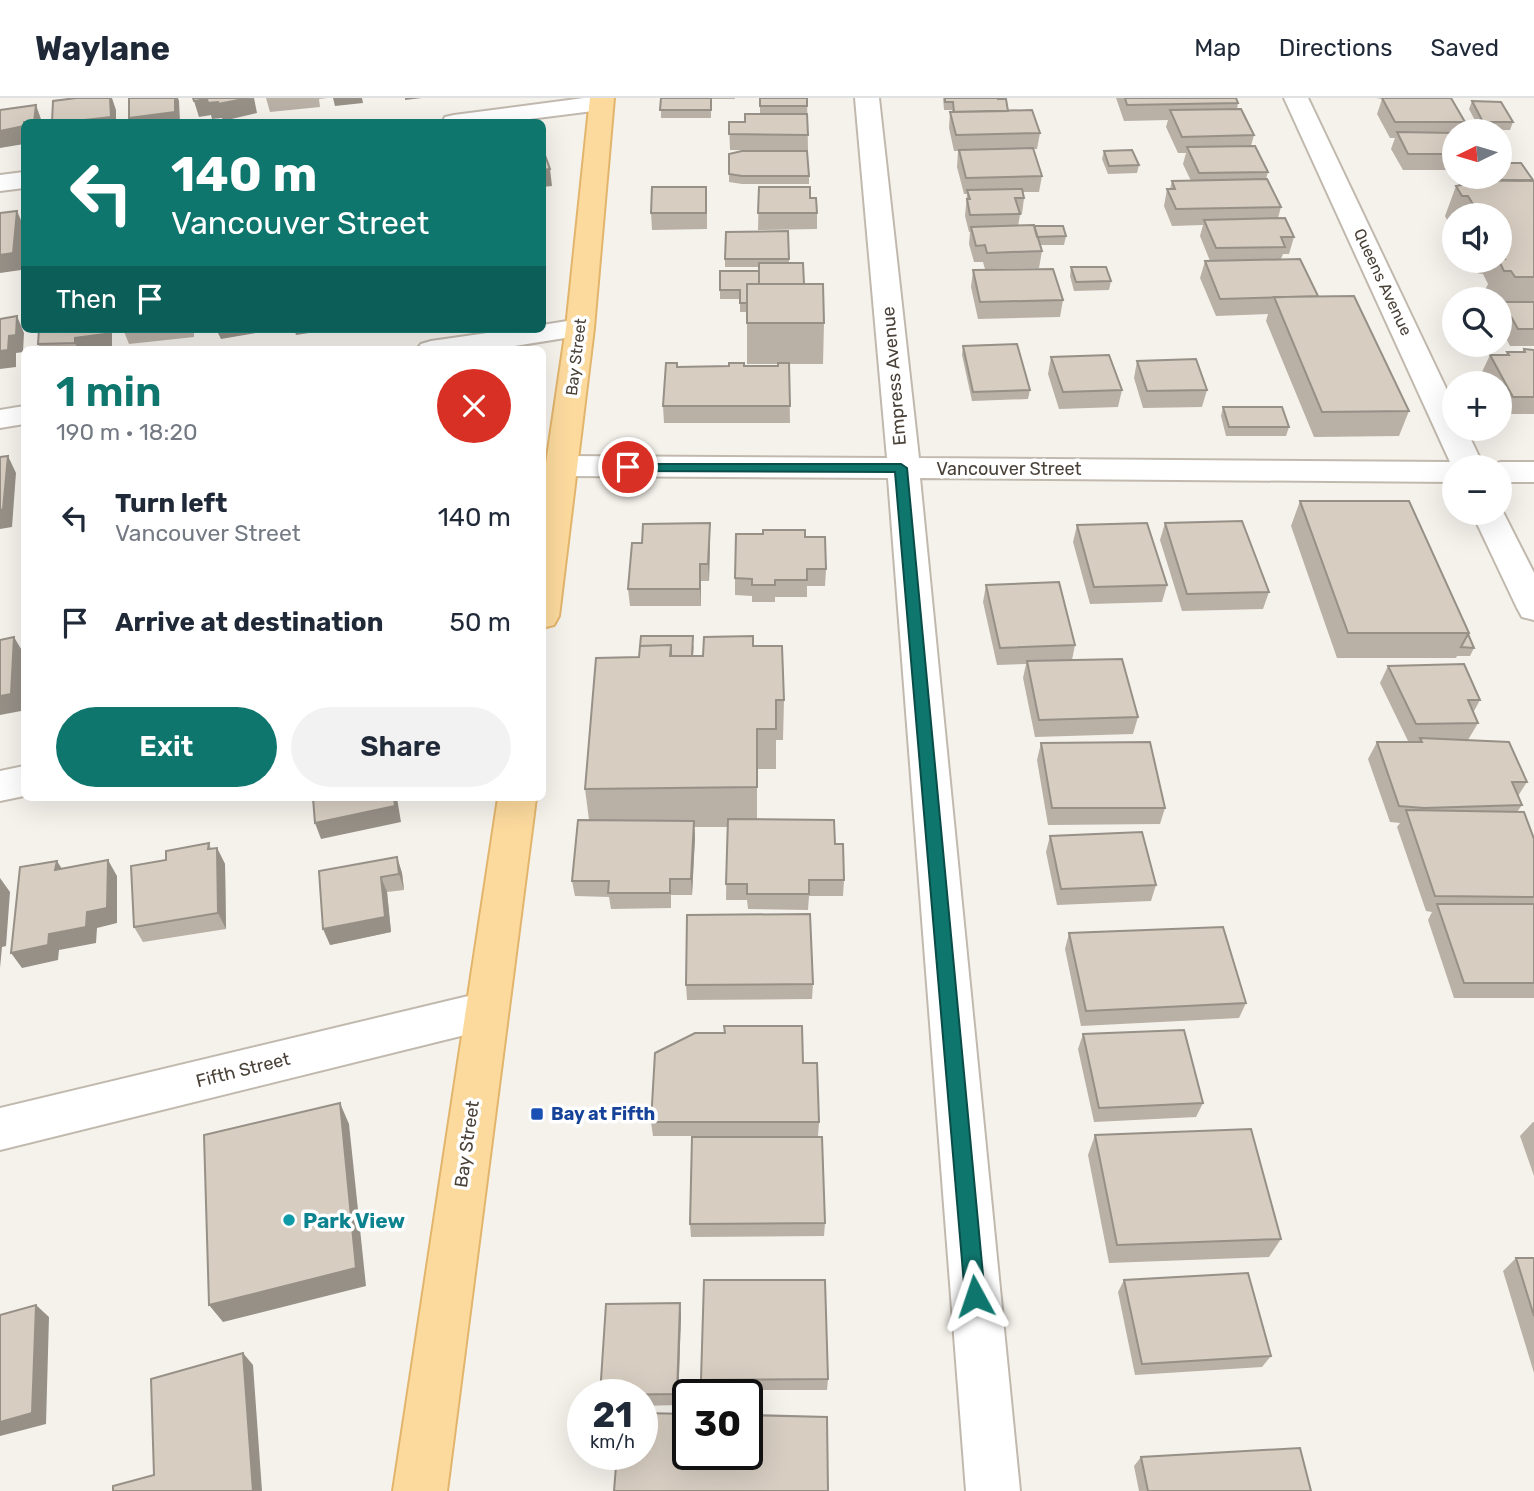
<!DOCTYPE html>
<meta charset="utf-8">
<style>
:root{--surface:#fff;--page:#f2f2f3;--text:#1f2937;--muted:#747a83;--line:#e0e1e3;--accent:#0f766e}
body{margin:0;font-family:Rubik,sans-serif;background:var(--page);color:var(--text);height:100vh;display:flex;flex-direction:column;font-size:26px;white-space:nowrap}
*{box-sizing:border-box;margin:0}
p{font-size:23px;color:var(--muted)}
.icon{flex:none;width:38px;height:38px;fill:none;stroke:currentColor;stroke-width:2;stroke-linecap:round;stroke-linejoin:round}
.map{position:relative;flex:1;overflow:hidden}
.details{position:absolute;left:21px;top:248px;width:525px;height:455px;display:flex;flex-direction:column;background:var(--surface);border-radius:10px;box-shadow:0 7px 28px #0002}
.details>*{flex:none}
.top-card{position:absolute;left:21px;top:21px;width:525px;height:214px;border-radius:10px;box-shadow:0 7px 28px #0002;background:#0f766e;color:#fff;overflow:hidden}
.needle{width:46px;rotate:265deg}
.tools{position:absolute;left:1442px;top:21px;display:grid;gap:14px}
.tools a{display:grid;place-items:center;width:70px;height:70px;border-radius:50%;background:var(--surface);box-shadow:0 7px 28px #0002;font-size:35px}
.speed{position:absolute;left:567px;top:1281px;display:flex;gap:14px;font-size:35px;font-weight:700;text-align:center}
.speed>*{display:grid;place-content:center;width:91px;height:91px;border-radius:50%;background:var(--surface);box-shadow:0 7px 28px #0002;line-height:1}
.speed small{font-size:18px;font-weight:400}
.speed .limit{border:4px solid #111;border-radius:10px;background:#fff;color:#111}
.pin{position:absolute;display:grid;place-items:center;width:60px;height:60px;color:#fff;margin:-30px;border:4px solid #fff;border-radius:50%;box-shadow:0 2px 7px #0007}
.me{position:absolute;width:77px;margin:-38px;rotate:355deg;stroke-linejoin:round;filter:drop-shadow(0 0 5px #0008)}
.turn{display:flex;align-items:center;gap:24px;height:147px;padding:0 35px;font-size:32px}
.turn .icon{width:91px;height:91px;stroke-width:2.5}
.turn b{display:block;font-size:49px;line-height:60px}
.then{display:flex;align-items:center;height:66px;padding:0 35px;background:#0003;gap:14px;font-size:26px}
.round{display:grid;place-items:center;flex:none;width:74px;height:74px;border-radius:37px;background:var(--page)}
.overview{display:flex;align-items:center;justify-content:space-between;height:119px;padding:0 35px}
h1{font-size:42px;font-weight:600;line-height:52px;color:var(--accent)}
.primary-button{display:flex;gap:14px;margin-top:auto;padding:14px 35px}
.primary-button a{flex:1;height:80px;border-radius:42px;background:var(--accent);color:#fff;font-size:28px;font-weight:600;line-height:80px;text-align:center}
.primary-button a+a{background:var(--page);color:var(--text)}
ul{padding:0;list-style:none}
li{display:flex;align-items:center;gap:21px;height:105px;padding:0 35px}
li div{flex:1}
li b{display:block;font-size:26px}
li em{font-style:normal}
header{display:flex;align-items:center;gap:42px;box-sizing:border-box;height:98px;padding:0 35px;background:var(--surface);border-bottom:2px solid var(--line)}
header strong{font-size:33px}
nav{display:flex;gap:38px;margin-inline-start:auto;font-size:24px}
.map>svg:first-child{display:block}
</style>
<header>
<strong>Waylane</strong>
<nav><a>Map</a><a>Directions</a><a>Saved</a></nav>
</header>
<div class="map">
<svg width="1534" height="1393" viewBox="0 0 1534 1393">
<rect width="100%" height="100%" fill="#f5f2ec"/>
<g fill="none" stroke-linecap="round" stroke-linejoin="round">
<defs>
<path id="minor" d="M584 0H609L613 5 609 10 601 12 506 24H442L445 19 454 17Z
M855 0H879L919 360 1450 364 1284 0H1308L1454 307V331H1466L1484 369H1454V384L920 380 1020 1393H966L888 380 563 378 552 375 547 368 552 361 563 358 887 360Z
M24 74V90L0 93V77Z
M580 221 590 224 594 230 590 236 490 252H416L421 246 431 243 515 231H542V227Z
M24 308V326L0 330V312Z
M1500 364H1534V384H1500V369H1487Z
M1500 408 1534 475V522L1522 519 1517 510 1472 415H1500Z
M24 668V698L0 703V673Z
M485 894 500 900 507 913 500 926 485 932 0 1052V1010Z"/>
<path id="major" d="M590 0H614L594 230 559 518 554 527 542 530V393L566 230Z
M498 700H536L447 1393H393Z"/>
</defs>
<use href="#minor" stroke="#c1b9ae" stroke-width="4"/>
<use href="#major" stroke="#e2b56d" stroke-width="4"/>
<use href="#minor" fill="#fff" fill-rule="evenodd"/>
<use href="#major" fill="#fcda9e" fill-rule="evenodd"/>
</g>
<path fill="#b9b0a6" d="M266 0H327L319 1 320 9 270 14Z
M661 0H735V1H711V20H661Z
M760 0H807L808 53 730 52 729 24H745L760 16Z
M943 0H998L1008 13 1040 35 1037 51H1033L1042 78 1039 94H1023L1024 100 1022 116 1020 117 1018 128 1034 129 1066 138 1064 147H1040L1042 153 1039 170 985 171 983 164H974L969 146 970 134H969L965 118 967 96H964L957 69 958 53H954L949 30 950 14H952V12H944Z
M1116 0H1236L1238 5 1237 11 1254 37 1251 48 1268 74 1266 81 1281 109 1278 120 1294 139 1289 156H1283L1281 161 1318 198 1409 313 1399 338 1314 339 1266 223 1268 216 1216 218 1200 180 1205 163H1210L1200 138 1203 127 1172 128 1164 108 1167 91H1170L1172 83H1191L1183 66 1186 55H1178L1166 29 1168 22 1124 23Z
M1376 0H1451L1465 24 1461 33H1454V72H1403L1391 51 1395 40H1390L1377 16 1382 1Z
M1472 3 1513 24 1510 32H1480L1469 11Z
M1104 53 1139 67 1137 75 1108 76 1102 61Z
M729 56 809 78V86H742L729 84Z
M1491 79 1534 83V248H1510L1500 228 1501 209 1500 201H1490L1485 192 1488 186 1483 176 1476 175 1470 165 1471 163H1500V117H1454V128H1450L1445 118 1456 88H1458L1460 82H1493Z
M759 89 810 100 817 115V131L758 132Z
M707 105V131L652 132 651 115Z
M788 133 789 165 804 186 824 225 823 266H789L790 325H664L663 308 678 269 778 268V266H747V214H740V201H720V173H759V169H725V161Z
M1071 169 1111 183 1109 192 1074 193 1070 178Z
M973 172 1063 202 1060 219 978 221 971 189Z
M39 231H112V252H41L38 246Z
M123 231H194V239L129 246Z
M963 248 1030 292 1028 301 972 303 962 257Z
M1524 251 1534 252V316H1505L1500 306V285H1489L1482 274 1490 257H1506L1507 254H1522Z
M1051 259 1122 292 1118 309 1059 311 1048 276Z
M1137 263 1207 292 1202 309 1143 310 1134 280Z
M1223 309 1289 329 1286 338H1226L1221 318Z
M1300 403 1469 535 1468 536 1474 550 1470 558H1457L1456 560H1337L1291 428Z
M1165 425 1269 494 1263 511 1182 513 1160 442Z
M1077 427 1167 487 1162 504 1090 506 1073 444Z
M805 439 826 471 825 488H807V499H775V504H752V498L735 497V480Z
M710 443 709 483H701V508H630L628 491Z
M986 487 1075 547 1072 562 1138 619 1133 636 1035 639 1023 580 1026 566 997 567 983 504Z
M694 547 693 558H703L753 548 784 602 783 642H776V671H757V721L835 746 844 782 843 798H809L808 812 748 811 747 802H726L727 729H694L695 739 692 797H671V810L611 811 609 799 575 798 572 783 589 722 585 691Z
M1388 568 1480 602 1473 615 1478 625 1468 642 1527 684 1518 698 1522 707 1517 714 1534 741V900H1454L1428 822 1432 814 1426 813 1397 729 1400 725 1390 724 1368 661 1377 644H1418L1419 643H1408L1380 585Z
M1041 645 1165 710 1160 726 1048 727 1037 662Z
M1050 738 1156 787 1151 803 1057 807 1046 754Z
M209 745 211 751 217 750 225 766 226 831 143 844 134 829 166 762Z
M397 759 402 775 404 792 387 794 391 834 330 847Z
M1069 835 1246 905 1239 920 1081 928 1065 851Z
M813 886 812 901 687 902 686 887Z
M1083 936 1203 1005 1196 1019 1094 1024 1078 951Z
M803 965 819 1024 818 1038H653L651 1024Z
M1533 1024H1534V1078L1520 1038Z
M1095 1037 1281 1141 1269 1159 1109 1165 1088 1057Z
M825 1125 824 1138 691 1139 690 1126Z
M1516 1160H1534V1275L1503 1173Z
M1124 1182 1271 1258 1262 1269 1135 1277 1118 1194Z
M680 1205 681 1217 678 1307 642 1308V1297Z
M828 1281 827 1292H702L701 1282Z
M1141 1359 1311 1393H1139L1134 1368Z"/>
<path fill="#969087" d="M110 0H112L116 12V24H67Z
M175 0H178L179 3 180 24H131L129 20Z
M254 0 257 15 223 23 222 20 212 21 211 17 199 19 194 3 207 1Z
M333 0H362L363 5 335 8Z
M405 0H422L405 2Z
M36 7 42 24H34Z
M24 28V46L0 50V33Z
M550 71 552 88 542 89V72Z
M17 113 24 129 21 172 0 175V157Z
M17 218 24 235 23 254 16 255V269L0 271V253L9 238Z
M105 231H112V252H78L75 245V240Z
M216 231H262V234L221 241Z
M294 231H335L296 237Z
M8 358 16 375 12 429 0 431V412Z
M710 425V443L709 483 708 466Z
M700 466 701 483V508L700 491Z
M14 539 24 556 21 613 0 617V598Z
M394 700H397L401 724 321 741 315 725Z
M694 723 695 739 692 797 691 781Z
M217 750 225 766 226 831 218 815Z
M397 759 402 775 404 792 399 776Z
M108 762 117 778V825L97 830 96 845 59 852 58 862 22 870 11 855 87 814Z
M57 763 67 779 55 772Z
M381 779 387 794 391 834 330 847 323 831Z
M0 780 10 794 6 848 2 849 0 870Z
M340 1005 349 1026 366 1188 223 1224 209 1207Z
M680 1205 681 1217 678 1307 677 1296Z
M36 1207 49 1219 46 1326 0 1338V1324Z
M243 1255 253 1267 262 1393H253Z"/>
<path fill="#d7cdc1" stroke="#969087" stroke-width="2" d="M76 0H110L111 19 67 24H52L53 3Z
M129 0H175V14L129 20Z
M193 0H249L218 6V4L208 5 207 1 194 3Z
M661 0H711V12H660Z
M760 0H807V8H760Z
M945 0H998V1H1006L1008 13 954 14 953 4H945Z
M1125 0H1236L1238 5 1127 7Z
M1382 0H1451L1465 24H1395Z
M1472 3 1501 4 1513 24H1483Z
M36 7 34 24H24V28L0 33V12Z
M1241 11 1254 37 1182 39 1170 12Z
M1032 12 1040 35 956 37 950 14Z
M745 16H807L808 37 729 36V24H745Z
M1397 34 1454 35V56H1408Z
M1255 48 1268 74 1199 75 1187 49Z
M542 49 550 71 542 72Z
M1033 50 1042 78 966 80 959 52Z
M1132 52 1139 67 1109 68 1104 53Z
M742 53H807L809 78H742L729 76V56Z
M1500 65H1521L1533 82H1502L1500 78Z
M1267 81 1281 109 1176 111 1167 91H1175L1172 83Z
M1460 82 1534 83V179H1515L1511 173H1504L1499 163 1500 161H1505L1500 152V117H1473L1471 113H1477L1468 98H1462L1456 88 1462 87Z
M652 89H706V115H651Z
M759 89H810V100H816L817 115H758Z
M1022 91 1024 100H1015L1020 116 970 117 967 101H970L967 92Z
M17 113 13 155 0 157V115Z
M1285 120 1294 139H1281L1285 149 1216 150 1204 122Z
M1034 127 1042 153 987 155 985 147 976 148 971 129Z
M1034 128H1063L1066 138 1037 139Z
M788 133 789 161H725L726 134Z
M1300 161 1318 198 1220 201 1205 163Z
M759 165H803L804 186H759Z
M1071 169H1106L1111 183 1076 184Z
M1053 171 1063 202 980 204 973 172Z
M720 173H759V186H747V205H740V192H720Z
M747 186H823L824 225H747Z
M1354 198 1409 313 1322 314 1274 199Z
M1503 204H1534V231H1518Z
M17 218 16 237 9 238 8 252 0 253V221Z
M39 231H105V236L75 240V245L38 246Z
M1017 246 1030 292 973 294 963 248Z
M1524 251 1534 252V299H1513L1490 257H1509L1507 254H1525Z
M1109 257 1122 292 1063 294 1051 259Z
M1196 261 1207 292 1147 293 1137 263Z
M666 265H677V269L729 268V265H744V268H778V265H789L790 308H663Z
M1223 309H1282L1289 329H1229Z
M8 358 3 411 0 412V359Z
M1300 403H1409L1469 535H1348Z
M1242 423 1269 494 1187 496 1165 425Z
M710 425 708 466H700V491H628L632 445H642L643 426Z
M1147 425 1167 487 1094 489 1077 427Z
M763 432H805V439H825L826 471H807V482H775V487H752V481L735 480 736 436H763Z
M1059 484 1075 547 1000 550 986 487Z
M1468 536 1474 550 1461 549Z
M641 538H693L692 558H671V547L640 548Z
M753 538V548H782L784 602H776V631H757V689L585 691 596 560 639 559 640 548 671 547 670 558H703L704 539Z
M14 539 11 596 0 598V542Z
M1122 561 1138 619 1039 622 1027 563Z
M1464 566 1480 602H1468L1478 625 1416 626 1388 568Z
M1420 640 1509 644 1527 684H1512L1522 707 1424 710 1399 708 1377 644H1422Z
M1150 644 1165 710H1052L1041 645Z
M313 700H394L395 708 315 725Z
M1406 712 1524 714 1534 741V799L1435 798Z
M728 721 834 722 835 746H843L844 782H809V796H747V786H726Z
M578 722 694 723 691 781H670V795H608L609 783H572Z
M1142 734 1156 787 1061 791 1050 738Z
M209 745 208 751 217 750 218 815 134 829 131 768 166 762V753Z
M397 759 399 776 381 779 385 819 323 831 319 773Z
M108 762 107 810 87 814 86 829 49 836 48 847 11 855 20 769 57 763 55 772Z
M1437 806H1534V885H1464Z
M810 816 813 886 686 887 687 817Z
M1223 829 1246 905 1086 913 1069 835Z
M724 928H802L803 965H817L819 1024H651L655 955 695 935H725Z
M1184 932 1203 1005 1099 1010 1083 936Z
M340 1005 356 1170 209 1207 204 1037Z
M1251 1031 1281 1141 1117 1147 1095 1037Z
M692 1039H822L825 1125 690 1126Z
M1516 1160H1534V1218Z
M1248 1175 1271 1258 1142 1266 1124 1182Z
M704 1182H825L828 1281 701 1282Z
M680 1205 677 1296 600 1297 606 1206Z
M36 1207 32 1315 0 1324V1217Z
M243 1255 253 1393H113V1388L154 1377 151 1281Z
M642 1315 688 1316V1356H747V1317L827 1319 828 1393H614L617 1356H642Z
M1300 1350 1311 1393H1148L1141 1359Z"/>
<path fill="#0f766e" stroke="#0a4d48" stroke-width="2" d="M623 366H901L907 370 985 1198 982 1205 975 1208 968 1205 965 1198 895 374 628 373 621 369Z"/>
<rect fill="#1a4fb4" stroke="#fff" stroke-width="2.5" x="530" y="1009" width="14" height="14" rx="3.5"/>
<circle fill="#0f9aa8" stroke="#fff" stroke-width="2.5" cx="289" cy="1122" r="7"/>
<g text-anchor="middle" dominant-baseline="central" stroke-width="7" stroke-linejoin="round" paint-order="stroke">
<g font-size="16" fill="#4a4239" stroke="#fff">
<text transform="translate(1383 184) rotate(65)">Queens Avenue</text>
<text transform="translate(576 259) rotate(-83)">Bay Street</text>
</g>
<g font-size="18" fill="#4a4239" stroke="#fff">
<text transform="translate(894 278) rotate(-95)">Empress Avenue</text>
<text x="1009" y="371">Vancouver Street</text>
<text transform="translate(243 972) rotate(-14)">Fifth Street</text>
<text transform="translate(467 1046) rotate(-82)">Bay Street</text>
</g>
<g font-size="18" font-weight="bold" fill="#164399" stroke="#fff" text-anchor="start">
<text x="551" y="1016">Bay at Fifth</text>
</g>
<g font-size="21" font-weight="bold" fill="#0d838f" stroke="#fff" text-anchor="start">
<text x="303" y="1122">Park View</text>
</g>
</g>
</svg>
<div class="tools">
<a><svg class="needle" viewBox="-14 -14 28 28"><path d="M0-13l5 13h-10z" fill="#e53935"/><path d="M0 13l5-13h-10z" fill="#747a83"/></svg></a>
<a><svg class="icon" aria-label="sound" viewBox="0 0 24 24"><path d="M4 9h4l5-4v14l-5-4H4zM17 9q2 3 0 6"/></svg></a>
<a><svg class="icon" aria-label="search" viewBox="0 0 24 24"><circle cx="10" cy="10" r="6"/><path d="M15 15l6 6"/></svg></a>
<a>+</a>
<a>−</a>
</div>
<div class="speed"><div>21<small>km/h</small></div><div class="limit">30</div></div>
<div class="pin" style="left:628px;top:369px;background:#d93025"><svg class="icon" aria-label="arrive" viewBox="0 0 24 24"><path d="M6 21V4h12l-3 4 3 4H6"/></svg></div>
<svg class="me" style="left:975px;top:1198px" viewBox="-20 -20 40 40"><path d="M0-17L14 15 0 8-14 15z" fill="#0f766e" stroke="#fff" stroke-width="4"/></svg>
<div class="top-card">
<div class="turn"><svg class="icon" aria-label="left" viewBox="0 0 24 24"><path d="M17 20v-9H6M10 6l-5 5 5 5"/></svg><div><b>140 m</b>Vancouver Street</div></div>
<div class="then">Then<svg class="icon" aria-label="arrive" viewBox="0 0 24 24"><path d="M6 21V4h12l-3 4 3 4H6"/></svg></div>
</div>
<section class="details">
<div class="overview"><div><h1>1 min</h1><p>190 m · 18:20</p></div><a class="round" style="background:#d93025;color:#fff"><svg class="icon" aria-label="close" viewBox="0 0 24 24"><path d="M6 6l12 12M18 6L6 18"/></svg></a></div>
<ul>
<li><svg class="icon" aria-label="left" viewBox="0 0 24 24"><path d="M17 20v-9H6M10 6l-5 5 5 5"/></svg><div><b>Turn left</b><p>Vancouver Street</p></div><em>140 m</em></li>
<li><svg class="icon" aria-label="arrive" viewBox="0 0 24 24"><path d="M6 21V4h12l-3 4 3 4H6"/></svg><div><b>Arrive at destination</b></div><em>50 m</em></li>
</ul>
<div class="primary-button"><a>Exit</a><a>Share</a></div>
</section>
</div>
